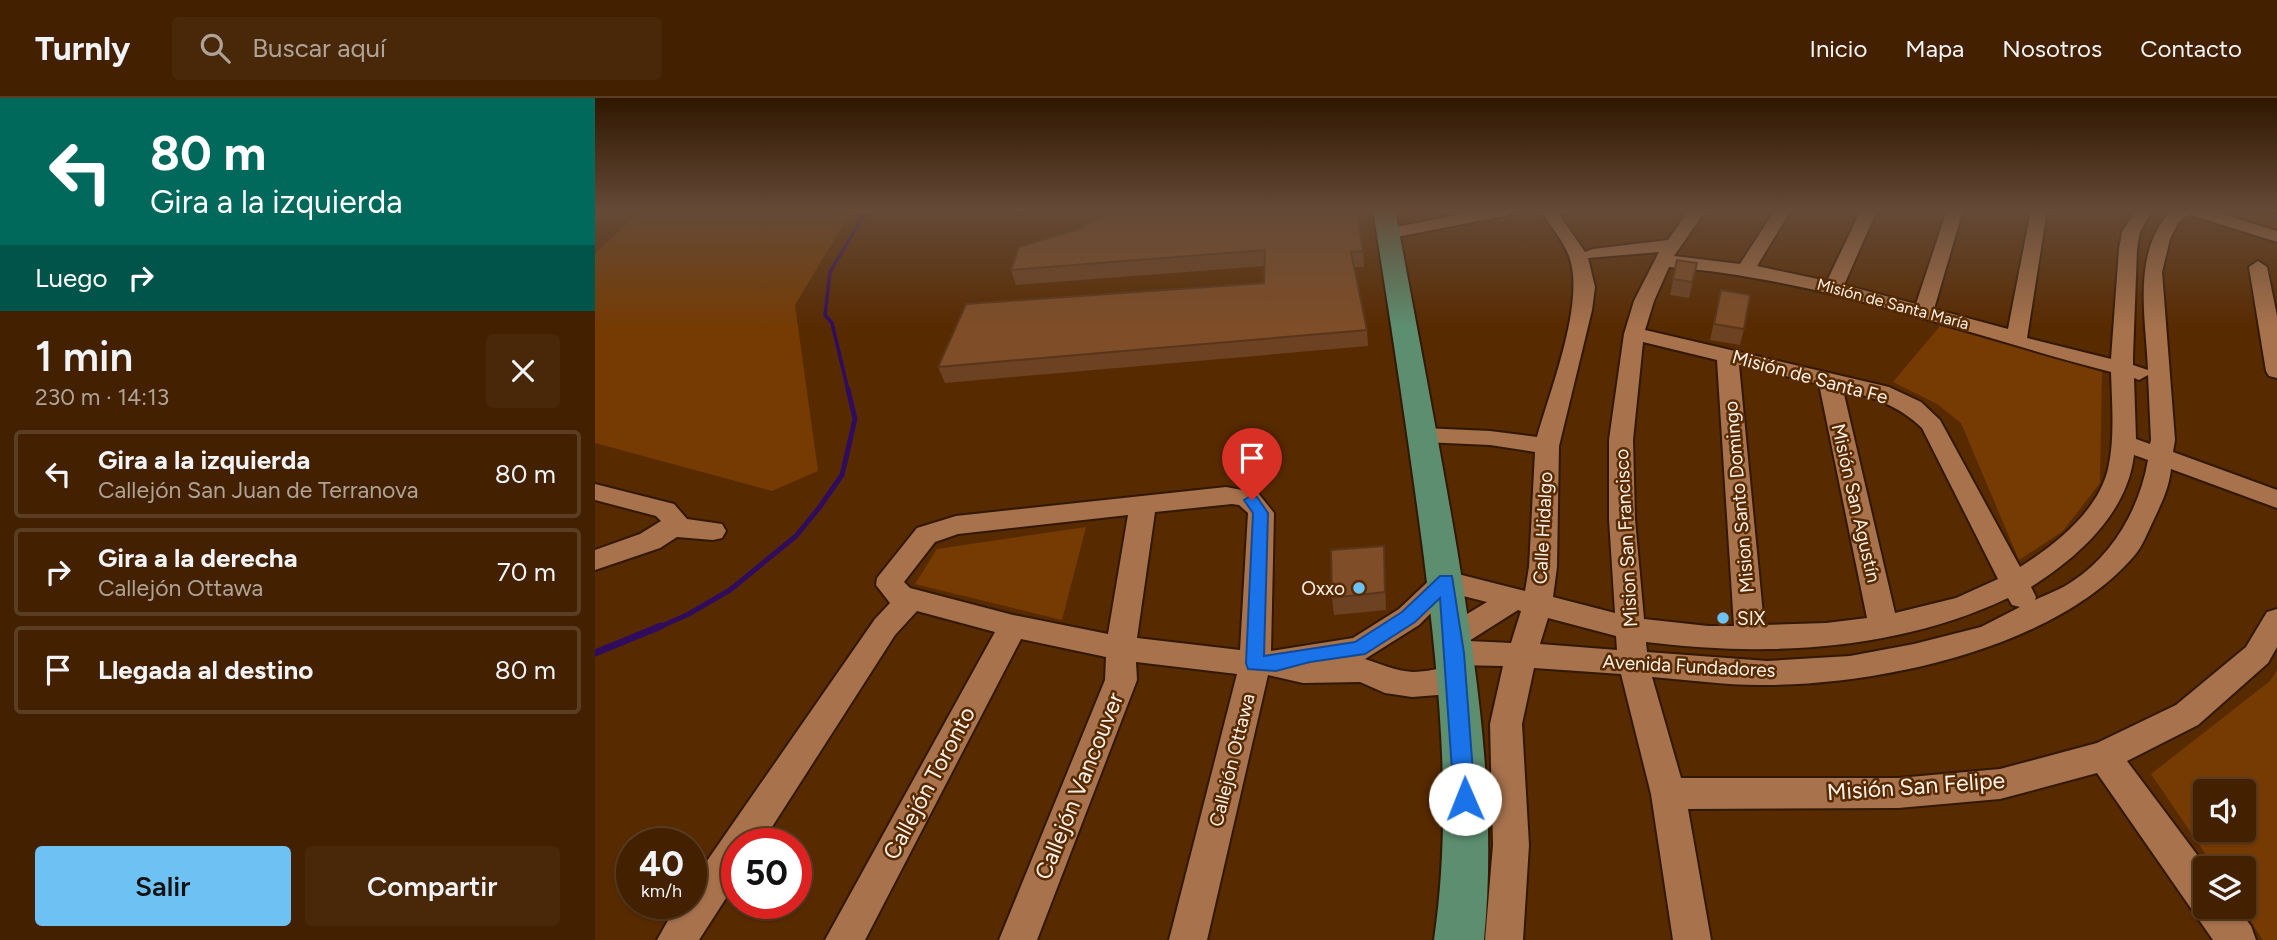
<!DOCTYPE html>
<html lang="es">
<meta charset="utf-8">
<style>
:root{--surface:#422000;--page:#49280a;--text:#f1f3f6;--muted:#aea399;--line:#5a3e22;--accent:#6ec2f3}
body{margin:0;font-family:Figtree,sans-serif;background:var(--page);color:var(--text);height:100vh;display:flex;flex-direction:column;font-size:26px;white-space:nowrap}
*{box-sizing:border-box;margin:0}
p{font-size:23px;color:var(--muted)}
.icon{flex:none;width:38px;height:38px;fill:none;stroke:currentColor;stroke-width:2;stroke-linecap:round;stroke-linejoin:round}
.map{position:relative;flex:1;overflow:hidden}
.side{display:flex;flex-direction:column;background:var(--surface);width:595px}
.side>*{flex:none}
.banner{background:#00695c;color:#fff;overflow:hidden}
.fabs{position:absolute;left:1598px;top:681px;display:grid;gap:14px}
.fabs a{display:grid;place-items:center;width:63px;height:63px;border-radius:7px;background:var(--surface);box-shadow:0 2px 5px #0004,0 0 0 2px var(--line);font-size:35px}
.speed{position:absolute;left:21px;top:730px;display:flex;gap:14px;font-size:35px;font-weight:700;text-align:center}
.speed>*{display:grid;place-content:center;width:91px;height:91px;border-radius:50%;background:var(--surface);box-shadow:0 2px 5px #0004,0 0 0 2px var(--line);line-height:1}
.speed small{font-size:18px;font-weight:400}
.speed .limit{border:10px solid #d22;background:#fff;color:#111}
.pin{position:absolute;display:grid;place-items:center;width:60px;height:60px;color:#fff;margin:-72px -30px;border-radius:50% 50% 50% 0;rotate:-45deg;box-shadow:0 0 7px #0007}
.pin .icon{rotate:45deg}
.me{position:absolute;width:77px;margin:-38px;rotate:359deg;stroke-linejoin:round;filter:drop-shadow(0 0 5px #0008)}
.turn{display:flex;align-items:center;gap:24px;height:147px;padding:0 35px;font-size:32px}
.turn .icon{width:91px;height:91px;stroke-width:2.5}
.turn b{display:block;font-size:49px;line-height:60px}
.then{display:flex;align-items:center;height:66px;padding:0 35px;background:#0003;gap:14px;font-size:26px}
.round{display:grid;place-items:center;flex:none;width:74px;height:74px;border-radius:7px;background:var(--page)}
.headline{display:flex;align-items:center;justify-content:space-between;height:119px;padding:0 35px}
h1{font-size:42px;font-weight:600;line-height:52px}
.primary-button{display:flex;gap:14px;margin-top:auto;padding:14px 35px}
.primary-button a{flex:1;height:80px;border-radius:7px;background:var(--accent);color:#111;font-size:28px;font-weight:600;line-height:80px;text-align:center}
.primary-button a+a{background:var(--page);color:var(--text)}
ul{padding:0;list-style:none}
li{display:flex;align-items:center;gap:21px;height:88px;margin:0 14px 10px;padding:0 21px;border:4px solid var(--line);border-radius:7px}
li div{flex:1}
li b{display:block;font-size:26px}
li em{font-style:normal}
header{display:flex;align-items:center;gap:42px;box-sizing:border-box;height:98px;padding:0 35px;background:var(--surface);border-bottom:2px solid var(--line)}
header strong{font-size:33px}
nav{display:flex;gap:38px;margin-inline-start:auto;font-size:24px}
.search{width:490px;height:63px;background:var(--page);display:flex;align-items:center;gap:18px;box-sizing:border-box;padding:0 24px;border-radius:7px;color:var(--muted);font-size:26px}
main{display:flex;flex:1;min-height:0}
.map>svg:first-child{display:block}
</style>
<header>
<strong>Turnly</strong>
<div class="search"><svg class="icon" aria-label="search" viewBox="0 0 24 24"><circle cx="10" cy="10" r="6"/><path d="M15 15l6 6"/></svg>Buscar aquí</div>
<nav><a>Inicio</a><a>Mapa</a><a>Nosotros</a><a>Contacto</a></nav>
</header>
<main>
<section class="side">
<div class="banner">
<div class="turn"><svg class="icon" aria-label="left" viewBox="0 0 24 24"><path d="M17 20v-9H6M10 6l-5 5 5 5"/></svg><div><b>80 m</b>Gira a la izquierda</div></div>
<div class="then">Luego<svg class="icon" aria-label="right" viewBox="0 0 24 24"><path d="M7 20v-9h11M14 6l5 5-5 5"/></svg></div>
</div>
<div class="headline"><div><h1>1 min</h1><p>230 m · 14:13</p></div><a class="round"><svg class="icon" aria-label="close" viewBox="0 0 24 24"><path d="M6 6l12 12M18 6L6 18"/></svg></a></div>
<ul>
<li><svg class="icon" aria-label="left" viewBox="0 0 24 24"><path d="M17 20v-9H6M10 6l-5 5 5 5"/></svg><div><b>Gira a la izquierda</b><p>Callejón San Juan de Terranova</p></div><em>80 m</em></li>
<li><svg class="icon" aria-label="right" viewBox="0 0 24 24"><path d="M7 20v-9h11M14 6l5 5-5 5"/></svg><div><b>Gira a la derecha</b><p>Callejón Ottawa</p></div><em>70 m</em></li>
<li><svg class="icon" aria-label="arrive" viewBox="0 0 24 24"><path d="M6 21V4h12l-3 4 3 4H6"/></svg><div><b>Llegada al destino</b></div><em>80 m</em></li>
</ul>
<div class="primary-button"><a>Salir</a><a>Compartir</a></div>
</section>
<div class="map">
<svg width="1682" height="842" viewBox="0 0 1682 842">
<rect width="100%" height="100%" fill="#582a00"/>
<path fill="#753b03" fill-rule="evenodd" d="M46 112H257L200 207 223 373 177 393 0 345V156Z
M1627 112H1682V137L1635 120Z
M1345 228 1507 272 1505 385 1468 433 1424 462 1366 325 1342 306 1298 284Z
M491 429 467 522 320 486 342 451Z
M1682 572V842H1668L1646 809 1648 808V770H1620L1556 676 1675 583ZM1610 693H1648V732H1610Z"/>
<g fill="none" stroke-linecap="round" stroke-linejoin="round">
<path stroke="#300c5f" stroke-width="3.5" d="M253 292 237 225 230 217 235 174 272 112"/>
<path stroke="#300c5f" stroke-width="5" d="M62 530 92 517 135 492 201 438 224 410 247 377 260 321 253 291"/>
<path stroke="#300c5f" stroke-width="7" d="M0 555 66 528"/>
<defs>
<path id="minor" d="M888 112H922L914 117 791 141 782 136 791 131Z
M945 112H961L990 154 998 151 1073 142 1094 112H1111L1079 158 1145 166 1180 112H1196L1162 168 1232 183 1266 112H1282L1249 187 1321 206 1352 112H1368L1339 211 1413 231 1436 112H1452L1432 240 1516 261 1524 151 1527 134 1541 112H1557L1545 134 1542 151 1538 258V267L1553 272C1551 220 1536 153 1577 112H1615L1682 133V144L1593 116 1583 125 1575 141 1567 174 1580 342 1578 354 1682 392V410L1576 371C1574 390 1567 404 1559 421 1553 433 1548 448 1539 458 1461 549 1290 586 1174 587 1135 588 1096 582 1057 579L1086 680H1303L1405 671 1502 645 1581 607 1651 549 1672 514 1682 511V549L1673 565 1603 627 1532 663 1612 770H1610V808H1641L1656 828 1661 842H1618L1502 675 1405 701 1303 710 1093 711 1116 842H1078L1056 696 1026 576 939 570 927 626 934 747 928 842H890L898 747 895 626 908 568 860 567 849 563 845 555 849 548 843 539 847 531 892 504 856 495 824 527 770 561C786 566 800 573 818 574 836 574 855 566 872 572L877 581 872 590 843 597 817 599 790 595 765 584 708 585 673 577 612 842H574L642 576 541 564 542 582 442 842H404L510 582 511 559 426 541 270 842H230L400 534 322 513 300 537 166 746H142V783L104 842H62L83 805H96V786L280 521 295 505 281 487 282 480 322 430 361 418 631 389 663 395 679 415 676 553 758 540 804 511 841 476 851 473 930 493 934 469 940 354 895 347 828 344 820 342 816 337 820 332 828 330 895 333 942 339C955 292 991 203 974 158 968 142 954 126 945 112ZM1064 154 1039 203 1029 236 1014 342V421L1020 515 958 499 962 469 964 348 997 212 1000 189 993 160ZM1074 169C1227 181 1369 236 1516 274 1517 306 1520 340 1513 371 1503 413 1460 447 1425 469L1345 322 1326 304 1294 289 1050 232 1059 203ZM1048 244 1122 262 1139 528H1113L1049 521 1040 421 1038 342ZM1144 267 1224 286 1272 520 1231 525 1169 527ZM1553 277 1556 342 1555 346 1541 341 1539 280 1544 282ZM1248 292C1279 299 1304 308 1327 330L1403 481 1361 500 1300 515ZM1539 357 1553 362C1545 409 1519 456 1478 483 1467 491 1452 496 1440 502L1441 499 1436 489C1483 459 1532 416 1539 357ZM637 406 644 407 653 415 645 552 542 540 560 414ZM533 417 513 536 418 517 315 490 309 484 340 444 363 436ZM1413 500 1417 507 1425 509 1386 529 1319 546 1255 558 1172 563 1052 554 1051 544C1172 559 1301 553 1413 500ZM923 512 926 513 916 545 874 543ZM953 520 1021 538 1022 552 945 546Z
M1663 163 1672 169 1682 218V280L1674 278 1671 273 1654 169Z
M0 386 79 406 92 421 127 426 131 433 127 440 118 442 82 439 65 450 0 472V452L45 436 66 423 61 418 0 402Z"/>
<path id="major" d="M778 112H800C821 225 843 338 862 451 883 581 902 711 889 842H839C858 712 844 582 828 452 813 338 796 225 778 112Z"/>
</defs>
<use href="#minor" stroke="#311804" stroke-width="4"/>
<use href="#major" stroke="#311804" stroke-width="4"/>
<use href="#minor" fill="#a7724c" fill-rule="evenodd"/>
<use href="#major" fill="#5d8e70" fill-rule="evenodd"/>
</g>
<path fill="#6d4222" d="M568 112 768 153 769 169H759L772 232 773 248 350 285 343 269 669 185 670 168 421 187 416 172Z
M1082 162 1102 165 1094 200 1075 197Z
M1126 192 1149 231 1145 247 1115 242Z
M789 448 791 512 739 517 737 500Z"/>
<path fill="#7f4d27" stroke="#59361b" stroke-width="2" d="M568 112H761L768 153 756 154 772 232 343 269 371 206 669 185 670 152 416 172 424 149 484 131 513 115Z
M1082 162 1102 165 1097 184 1078 181Z
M1126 192 1155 197 1149 231 1119 226Z
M789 448 790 494 737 500 736 452Z"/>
<linearGradient id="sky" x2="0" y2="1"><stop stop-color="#301700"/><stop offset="0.49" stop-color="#644a37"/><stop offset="1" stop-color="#644a37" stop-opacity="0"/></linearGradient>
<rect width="1682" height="230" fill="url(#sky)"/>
<path fill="#1a73e8" stroke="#114b97" stroke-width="2" d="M657 397 662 399 673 415 669 558 760 544 807 514 845 478H857L869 555 880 701 877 708 870 711 862 708 859 701 845 500 820 524 770 556 715 564 681 573 653 571 651 565 658 415 649 402Z"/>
<g fill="#6ec2f3" stroke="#582a00" stroke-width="2.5">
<circle cx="764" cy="490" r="7"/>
<circle cx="1128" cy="520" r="7"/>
</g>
<g text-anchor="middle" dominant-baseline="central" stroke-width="5" stroke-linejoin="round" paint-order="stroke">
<g font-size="16" fill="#fdf1e9" stroke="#582a00">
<text transform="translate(1298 206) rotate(15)">Misión de Santa María</text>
</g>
<g font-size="19" fill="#fdf1e9" stroke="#582a00">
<text transform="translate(1215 279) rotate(15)">Misión de Santa Fe</text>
<text transform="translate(1144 399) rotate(-95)">Mision Santo Domingo</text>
<text transform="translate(1261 405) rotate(77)">Misión San Agustín</text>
<text transform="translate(948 430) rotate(-87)">Calle Hidalgo</text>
<text transform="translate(1031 440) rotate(-93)">Mision San Francisco</text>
<text transform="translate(1094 568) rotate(3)">Avenida Fundadores</text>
<text transform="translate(637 662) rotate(-76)">Callejón Ottawa</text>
</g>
<g font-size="19" fill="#fdf1e9" stroke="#582a00" text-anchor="end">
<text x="750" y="490">Oxxo</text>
<text x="1142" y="520" text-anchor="start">SIX</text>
</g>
<g font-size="23" fill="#fdf1e9" stroke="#582a00">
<text transform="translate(334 685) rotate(-62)">Callejón Toronto</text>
<text transform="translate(484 688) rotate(-68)">Callejón Vancouver</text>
<text transform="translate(1321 688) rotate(-4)">Misión San Felipe</text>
</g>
</g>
</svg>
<div class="fabs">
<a><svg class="icon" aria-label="sound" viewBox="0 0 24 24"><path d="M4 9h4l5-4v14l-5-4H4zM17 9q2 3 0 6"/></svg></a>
<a><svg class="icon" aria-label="layers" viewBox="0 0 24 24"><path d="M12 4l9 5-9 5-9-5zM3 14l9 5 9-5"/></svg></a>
</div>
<div class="speed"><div>40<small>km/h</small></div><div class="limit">50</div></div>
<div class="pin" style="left:657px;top:402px;background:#d93025"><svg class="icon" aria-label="arrive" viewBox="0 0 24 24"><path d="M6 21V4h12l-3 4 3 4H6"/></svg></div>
<svg class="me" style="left:870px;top:701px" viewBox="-20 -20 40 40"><circle r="19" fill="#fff"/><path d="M0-13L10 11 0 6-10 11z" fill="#1a73e8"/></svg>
</div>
</main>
